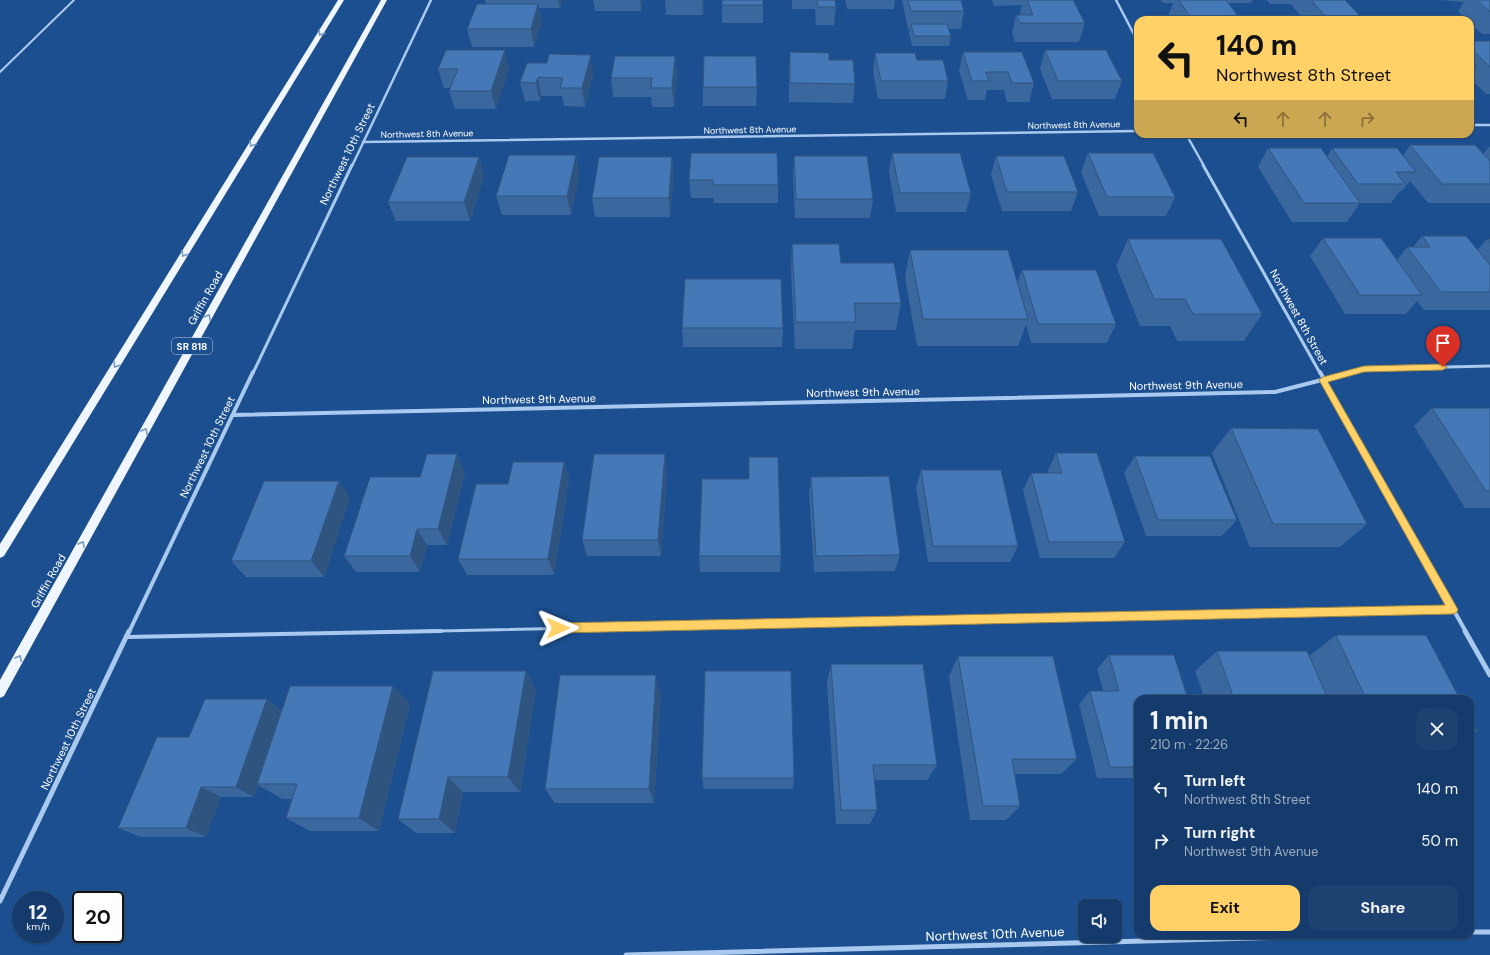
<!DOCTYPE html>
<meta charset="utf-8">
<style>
:root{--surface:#143b6b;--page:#1d4271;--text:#f1f3f6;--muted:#9dadc1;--line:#33557e;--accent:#ffd166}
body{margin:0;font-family:"DM Sans",sans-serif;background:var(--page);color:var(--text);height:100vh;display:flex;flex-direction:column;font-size:15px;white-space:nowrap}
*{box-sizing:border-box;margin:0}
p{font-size:13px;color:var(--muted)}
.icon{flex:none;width:22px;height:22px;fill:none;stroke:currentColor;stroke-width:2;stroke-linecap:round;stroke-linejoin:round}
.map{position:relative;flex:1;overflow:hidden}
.panel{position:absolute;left:1134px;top:695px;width:340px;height:244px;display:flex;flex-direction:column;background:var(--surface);border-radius:12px;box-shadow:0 1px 3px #0004,0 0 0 1px var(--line)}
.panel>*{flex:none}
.hud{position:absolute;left:1134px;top:16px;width:340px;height:122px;border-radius:12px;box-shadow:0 1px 3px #0004,0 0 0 1px var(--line);background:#ffd166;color:#111;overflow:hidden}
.controls{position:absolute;left:1078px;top:899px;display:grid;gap:8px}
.controls a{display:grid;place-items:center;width:44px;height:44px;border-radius:8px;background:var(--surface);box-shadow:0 1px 3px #0004,0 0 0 1px var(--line);font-size:20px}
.speed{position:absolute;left:12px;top:891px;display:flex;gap:8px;font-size:20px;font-weight:700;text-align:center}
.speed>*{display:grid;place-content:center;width:52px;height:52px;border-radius:50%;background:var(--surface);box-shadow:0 1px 3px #0004,0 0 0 1px var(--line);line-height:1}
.speed small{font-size:10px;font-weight:400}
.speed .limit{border:2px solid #111;border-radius:6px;background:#fff;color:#111}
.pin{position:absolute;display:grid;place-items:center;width:34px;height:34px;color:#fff;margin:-41px -17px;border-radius:50% 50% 50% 0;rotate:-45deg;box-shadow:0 0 4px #0007}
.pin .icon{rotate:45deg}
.me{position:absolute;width:44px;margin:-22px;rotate:89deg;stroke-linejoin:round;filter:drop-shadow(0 0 3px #0008)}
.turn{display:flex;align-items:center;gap:14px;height:84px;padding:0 16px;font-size:18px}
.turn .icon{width:52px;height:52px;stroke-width:2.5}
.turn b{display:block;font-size:28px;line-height:34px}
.lanes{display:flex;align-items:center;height:38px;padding:0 16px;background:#0003;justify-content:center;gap:20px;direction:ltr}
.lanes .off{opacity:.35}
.round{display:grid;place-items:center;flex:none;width:42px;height:42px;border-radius:12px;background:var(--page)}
.summary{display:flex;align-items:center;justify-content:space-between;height:68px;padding:0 16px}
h1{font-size:24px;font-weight:700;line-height:30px}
.button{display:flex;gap:8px;margin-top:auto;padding:8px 16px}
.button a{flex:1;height:46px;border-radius:12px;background:var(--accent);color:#111;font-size:16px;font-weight:700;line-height:46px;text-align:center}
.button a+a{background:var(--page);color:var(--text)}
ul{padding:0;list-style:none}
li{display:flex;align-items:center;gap:12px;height:52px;padding:0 16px}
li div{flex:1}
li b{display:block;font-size:15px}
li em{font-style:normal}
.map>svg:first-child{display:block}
</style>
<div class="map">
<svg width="1490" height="955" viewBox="0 0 1490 955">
<rect width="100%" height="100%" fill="#1b4f8f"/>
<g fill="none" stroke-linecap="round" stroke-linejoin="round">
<path stroke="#a9c9ee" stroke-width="2" d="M0 72 74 0"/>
<path stroke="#a9c9ee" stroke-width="3" d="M392 632 1453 610"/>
<path stroke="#a9c9ee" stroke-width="4" d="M126 637 441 631"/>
<path stroke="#a9c9ee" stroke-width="2.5" d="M1116 0 1138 42
M1470 125H1490
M1186 134 1204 166
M363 142 1138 131
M352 166 431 0"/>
<path stroke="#a9c9ee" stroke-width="3" d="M1203 165 1320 373
M253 373 352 165
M1350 373 1364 369 1490 366"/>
<path stroke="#a9c9ee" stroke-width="4" d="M1320 372 1466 632
M233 415 1275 392 1353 372
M129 632 253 372"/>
<path stroke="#a9c9ee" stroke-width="5" d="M1465 631 1490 675
M0 901 129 631
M1470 932H1490
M626 955 1364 935"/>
<path fill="#f0f6ff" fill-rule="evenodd" d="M338 0H344L4 556 0 558V544Z
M381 0H387L4 696 0 698V680Z"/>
</g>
<path fill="#3a679d" d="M485 0H562L560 8H539L542 22 534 47H472L467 29 486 4Z
M593 0H643L641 11H595Z
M665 0H704L703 15H666Z
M763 0V23H722V5Z
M792 0H835L836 7 834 25H816L815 9H792Z
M845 0H895L894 9H847Z
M902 0H961L964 11 961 29H948L951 36 949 46H912L909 33 910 29H908Z
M992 0H1073L1085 23 1079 42H1015L1012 33 1016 15H1021L1020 13 1022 5 994 6Z
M1161 0H1253L1251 3H1229L1241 20H1173L1169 14 1173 3H1163Z
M1267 0H1345L1361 17 1359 20H1304L1291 4H1270Z
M1441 0H1490V34H1482L1470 23V20H1467L1458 11 1464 2Z
M1470 41H1490V94H1486L1470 78Z
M1045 50 1122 81 1115 99H1052L1040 69Z
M790 52 829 60 855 84 853 103 789 102V71Z
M963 52 1034 83 1029 102H1007L1004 90H987L985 100H968L959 71Z
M875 53 917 60 948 81 945 99H878L873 71Z
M675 56 677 74 674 107H652L651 97H613L611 78Z
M527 63 593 73 585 107 564 106 562 96H541L540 101H525L520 82Z
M509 68 496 109H455L449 91 451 88H444L438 69Z
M703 87H757L756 106H703Z
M1410 145 1483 154 1489 147H1490V203H1428L1410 181 1402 191H1400L1391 203H1360L1347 222H1292L1258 167 1268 148 1327 157 1332 148 1403 156Z
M691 153 778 185V203H714L713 198H691L689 180Z
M892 153 971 193 966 212H896L889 172Z
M1088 153 1175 197 1166 216H1099L1081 172Z
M576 155 579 174 571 215H502L496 196Z
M794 156 873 199 870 218H795L793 175Z
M996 156 1078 192 1071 211H1002L991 175Z
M479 157 484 176 470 221H396L388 202Z
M672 157 674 176 670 217H595L592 198Z
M1422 236 1477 250 1487 239H1490V310H1424L1417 301 1406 314H1345L1310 256 1323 238 1397 260 1407 247H1413Z
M1128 239 1262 314 1244 341H1177L1170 326H1140L1116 266Z
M792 244 841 263 901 303 896 330H855L852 349H795L791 271Z
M910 250 1017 283 1022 270 1116 324 1107 343H1031L1026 325 1018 346H917L905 277Z
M682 328H783L782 347H683Z
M1432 408H1490V508H1465L1414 426Z
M1231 428 1367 524 1340 547H1250L1212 453Z
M1056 453 1125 542 1114 558H1040L1023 490 1031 473H1048V470Z
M457 454 465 472 447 545H427L420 572H356L344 556 420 477Z
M665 454 667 472 661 556H587L582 540Z
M1135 456 1237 520 1222 536H1146L1124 473Z
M564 462 569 479 554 575H467L458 559 508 484Z
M921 470 1018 546 1010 562H928L916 487Z
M811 477 900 555 895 571 814 572 809 493Z
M339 481 350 498 324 577H246L231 561Z
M699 556H781L780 572H700Z
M1336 635 1460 699H1328L1309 656Z
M1217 651 1328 699H1205L1195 671Z
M1109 655 1138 699V778H1097L1079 704 1090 691H1103L1097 669Z
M958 656 1077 759 1061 774H1015L1020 806 1006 820H970L949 676Z
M831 664 937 765 927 780H874L877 810 870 824H836L827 683Z
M526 671 536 690 520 792H463L455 833H416L398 819Z
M393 686 410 704 379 831H310L286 818 292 799H282L258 785 254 797H221L206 837H141L118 828 189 737 267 699 282 711Z
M661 694 654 803H555L545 789Z
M1470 718 1477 732 1470 735Z
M702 778H794L793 789H704Z"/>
<path fill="#305480" d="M558 0H562L560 8Z
M640 0H643L641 11Z
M702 0H704L703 15Z
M538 4 542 22 534 47 531 29Z
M505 50 509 68 496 109 491 91Z
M591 55 593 73 585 107 582 88Z
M675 56 677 74 674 107 672 88Z
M538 77 541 96 540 101 536 83Z
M576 155 579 174 571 215 567 196Z
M479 157 484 176 470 221 464 202Z
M672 157 674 176 670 217 669 198Z
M457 454 465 472 447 545 438 529Z
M665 454 667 472 661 556 658 540Z
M564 462 569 479 554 575 548 559Z
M339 481 350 498 324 577 311 561Z
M417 529 427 545 420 572 410 556Z
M526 671 536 690 520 792 508 777Z
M656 675 661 694 654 803 649 789Z
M393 686 410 704 379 831 359 818Z
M267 699 283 712 257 784 258 785 254 797 236 787Z
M448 777 463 792 455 833 439 819Z
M201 787 221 797 206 837 186 828Z"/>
<path fill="#4478b7" stroke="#305480" d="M722 0H763V5H722Z
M817 0H835L836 7H818Z
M908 0H961L964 11H911Z
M1027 0H1073L1085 23H1020L1016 15H1033Z
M1179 0H1226L1241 20H1192Z
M1311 0H1345L1361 17H1326Z
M1477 0H1490V12Z
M477 4H538L531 29H467Z
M911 24H947L951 36H914Z
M1470 41H1490V67L1470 47Z
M446 50H505L491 91H449L458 69H438Z
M1045 50H1106L1122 81H1058Z
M790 52 829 53V60H853L855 84 790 83Z
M963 52H1022L1034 83H1012L1008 72H986L989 81H972Z
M875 53H915L917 60H943L948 81H881Z
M549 54 591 55 582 88H560L563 78 538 77 536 83 520 82 527 63H547Z
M615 56H675L672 88H651L652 78H611Z
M704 56H756L757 87H703Z
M1470 60 1477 67H1470Z
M1410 145H1475L1490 161V184H1442Z
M1268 148H1321L1360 203H1304Z
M1332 148H1397L1416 172H1396L1405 184H1358Z
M691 153H777L778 185H713V180H689Z
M892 153H960L971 193H900Z
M1088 153H1153L1175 197H1107Z
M509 155H576L567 196H496Z
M794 156H867L873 199H796Z
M996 156H1064L1078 192H1007Z
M407 157H479L464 202H388Z
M599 157H672L669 198H592Z
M1422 236H1466L1490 265V292H1441L1407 247H1430Z
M1323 238H1381L1422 295H1360Z
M1128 239H1221L1262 314H1193L1185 299H1154Z
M1487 239H1490V243Z
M792 244H839L841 263H894L901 303H854L856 322H796Z
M910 250H1008L1028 319H923Z
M1022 270H1096L1116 324H1038Z
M685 279H781L783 328H682Z
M1432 408H1490V491H1486Z
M1231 428 1318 429 1367 524H1273Z
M1056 453H1097L1125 542H1049L1031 473H1062Z
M427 454H457L438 529H417L410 556H344L370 477H420Z
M594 454H665L658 540H582Z
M1135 456H1210L1237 520H1158Z
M749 457H778L781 556H699L702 479H749Z
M513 462H564L548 559H458L476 484H508Z
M921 470H1001L1018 546H933Z
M889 476 900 555 816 556 811 477Z
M264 481H339L311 561H231Z
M1336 635H1426L1460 699H1366Z
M1217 651H1307L1328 699H1234Z
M1109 655H1174L1188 699H1138V767H1110L1090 691H1119Z
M958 656H1053L1077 759H1012L1020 806H983Z
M831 664H923L937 765H873L877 810H841Z
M433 671H526L508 777H448L439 819H398Z
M705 671H791L794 778H702Z
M560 675H656L649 789H545Z
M290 686H393L359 818H286L297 784H257Z
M205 699H267L236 787H201L186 828H118L157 737H189Z
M1470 718 1477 732H1470Z"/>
<defs><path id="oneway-chevron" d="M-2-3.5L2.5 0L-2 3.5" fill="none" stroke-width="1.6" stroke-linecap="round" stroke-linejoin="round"/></defs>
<g stroke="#7b9ac1">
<use href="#oneway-chevron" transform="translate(321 33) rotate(122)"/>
<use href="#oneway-chevron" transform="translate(252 144) rotate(122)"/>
<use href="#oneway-chevron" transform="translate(184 254) rotate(122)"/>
<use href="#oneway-chevron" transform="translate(208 317) rotate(-61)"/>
<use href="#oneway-chevron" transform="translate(116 365) rotate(122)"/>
<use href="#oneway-chevron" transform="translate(145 431) rotate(-61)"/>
<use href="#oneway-chevron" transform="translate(82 544) rotate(-61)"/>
<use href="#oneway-chevron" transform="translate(19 658) rotate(-61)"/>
</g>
<path fill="#ffd166" stroke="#a68842" d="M1443 364 1447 367 1443 370 1364 372 1328 382 1456 606 1458 610 1456 613 1453 614 558 633 554 631 553 628 554 625 558 623 1445 605 1319 380 1323 377 1364 366Z"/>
<g text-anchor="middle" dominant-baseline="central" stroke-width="3" stroke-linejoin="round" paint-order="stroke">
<g font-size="9" fill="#fff" stroke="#1b4f8f">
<text transform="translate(1074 125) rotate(-1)">Northwest 8th Avenue</text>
<text transform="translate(750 130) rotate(-1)">Northwest 8th Avenue</text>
<text transform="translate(427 134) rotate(-1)">Northwest 8th Avenue</text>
</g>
<rect fill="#1b4f8f" stroke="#bbcadd" stroke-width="1" x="172" y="338" width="40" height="16" rx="3"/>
<g font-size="10" font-weight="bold" fill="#fff">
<text x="192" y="346">SR 818</text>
</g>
<g font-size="11" fill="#fff" stroke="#1b4f8f">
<text transform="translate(347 154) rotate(-64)">Northwest 10th Street</text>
<text transform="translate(205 298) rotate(-61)">Griffin Road</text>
<text transform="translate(1299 317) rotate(61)">Northwest 8th Street</text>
<text transform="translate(1186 385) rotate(-1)">Northwest 9th Avenue</text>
<text transform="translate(863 392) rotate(-1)">Northwest 9th Avenue</text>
<text transform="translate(539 399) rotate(-1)">Northwest 9th Avenue</text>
<text transform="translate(207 447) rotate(-64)">Northwest 10th Street</text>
<text transform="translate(48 581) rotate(-61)">Griffin Road</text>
<text transform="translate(68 739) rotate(-64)">Northwest 10th Street</text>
</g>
<g font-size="13" fill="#fff" stroke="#1b4f8f">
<text transform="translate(995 934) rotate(-2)">Northwest 10th Avenue</text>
</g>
</g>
</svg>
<div class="controls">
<a><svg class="icon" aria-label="sound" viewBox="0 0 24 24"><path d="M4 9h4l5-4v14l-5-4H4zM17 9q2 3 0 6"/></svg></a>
</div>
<div class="speed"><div>12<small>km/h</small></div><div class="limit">20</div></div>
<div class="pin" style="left:1443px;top:367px;background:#d93025"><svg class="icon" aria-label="arrive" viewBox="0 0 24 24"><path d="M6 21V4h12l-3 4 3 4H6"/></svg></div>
<svg class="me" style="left:558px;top:628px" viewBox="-20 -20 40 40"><path d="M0-17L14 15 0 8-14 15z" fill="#ffd166" stroke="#fff" stroke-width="4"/></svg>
<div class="hud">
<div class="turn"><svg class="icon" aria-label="left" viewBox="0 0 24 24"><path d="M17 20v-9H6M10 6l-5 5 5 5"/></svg><div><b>140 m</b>Northwest 8th Street</div></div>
<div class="lanes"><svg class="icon" aria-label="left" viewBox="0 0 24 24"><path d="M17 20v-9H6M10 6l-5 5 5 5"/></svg><svg class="icon off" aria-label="ahead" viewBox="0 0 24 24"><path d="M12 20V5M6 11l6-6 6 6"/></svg><svg class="icon off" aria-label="ahead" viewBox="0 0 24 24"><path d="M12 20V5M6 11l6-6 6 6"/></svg><svg class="icon off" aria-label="right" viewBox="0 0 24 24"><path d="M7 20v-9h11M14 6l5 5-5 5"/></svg></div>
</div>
<section class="panel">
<div class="summary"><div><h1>1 min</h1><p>210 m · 22:26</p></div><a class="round"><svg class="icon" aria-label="close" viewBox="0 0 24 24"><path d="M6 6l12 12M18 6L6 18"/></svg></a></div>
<ul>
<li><svg class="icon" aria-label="left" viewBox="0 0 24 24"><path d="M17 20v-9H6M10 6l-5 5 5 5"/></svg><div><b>Turn left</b><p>Northwest 8th Street</p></div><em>140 m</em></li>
<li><svg class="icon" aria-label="right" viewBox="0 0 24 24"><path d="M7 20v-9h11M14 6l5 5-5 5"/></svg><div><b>Turn right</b><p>Northwest 9th Avenue</p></div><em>50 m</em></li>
</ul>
<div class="button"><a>Exit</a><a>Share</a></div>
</section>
</div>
